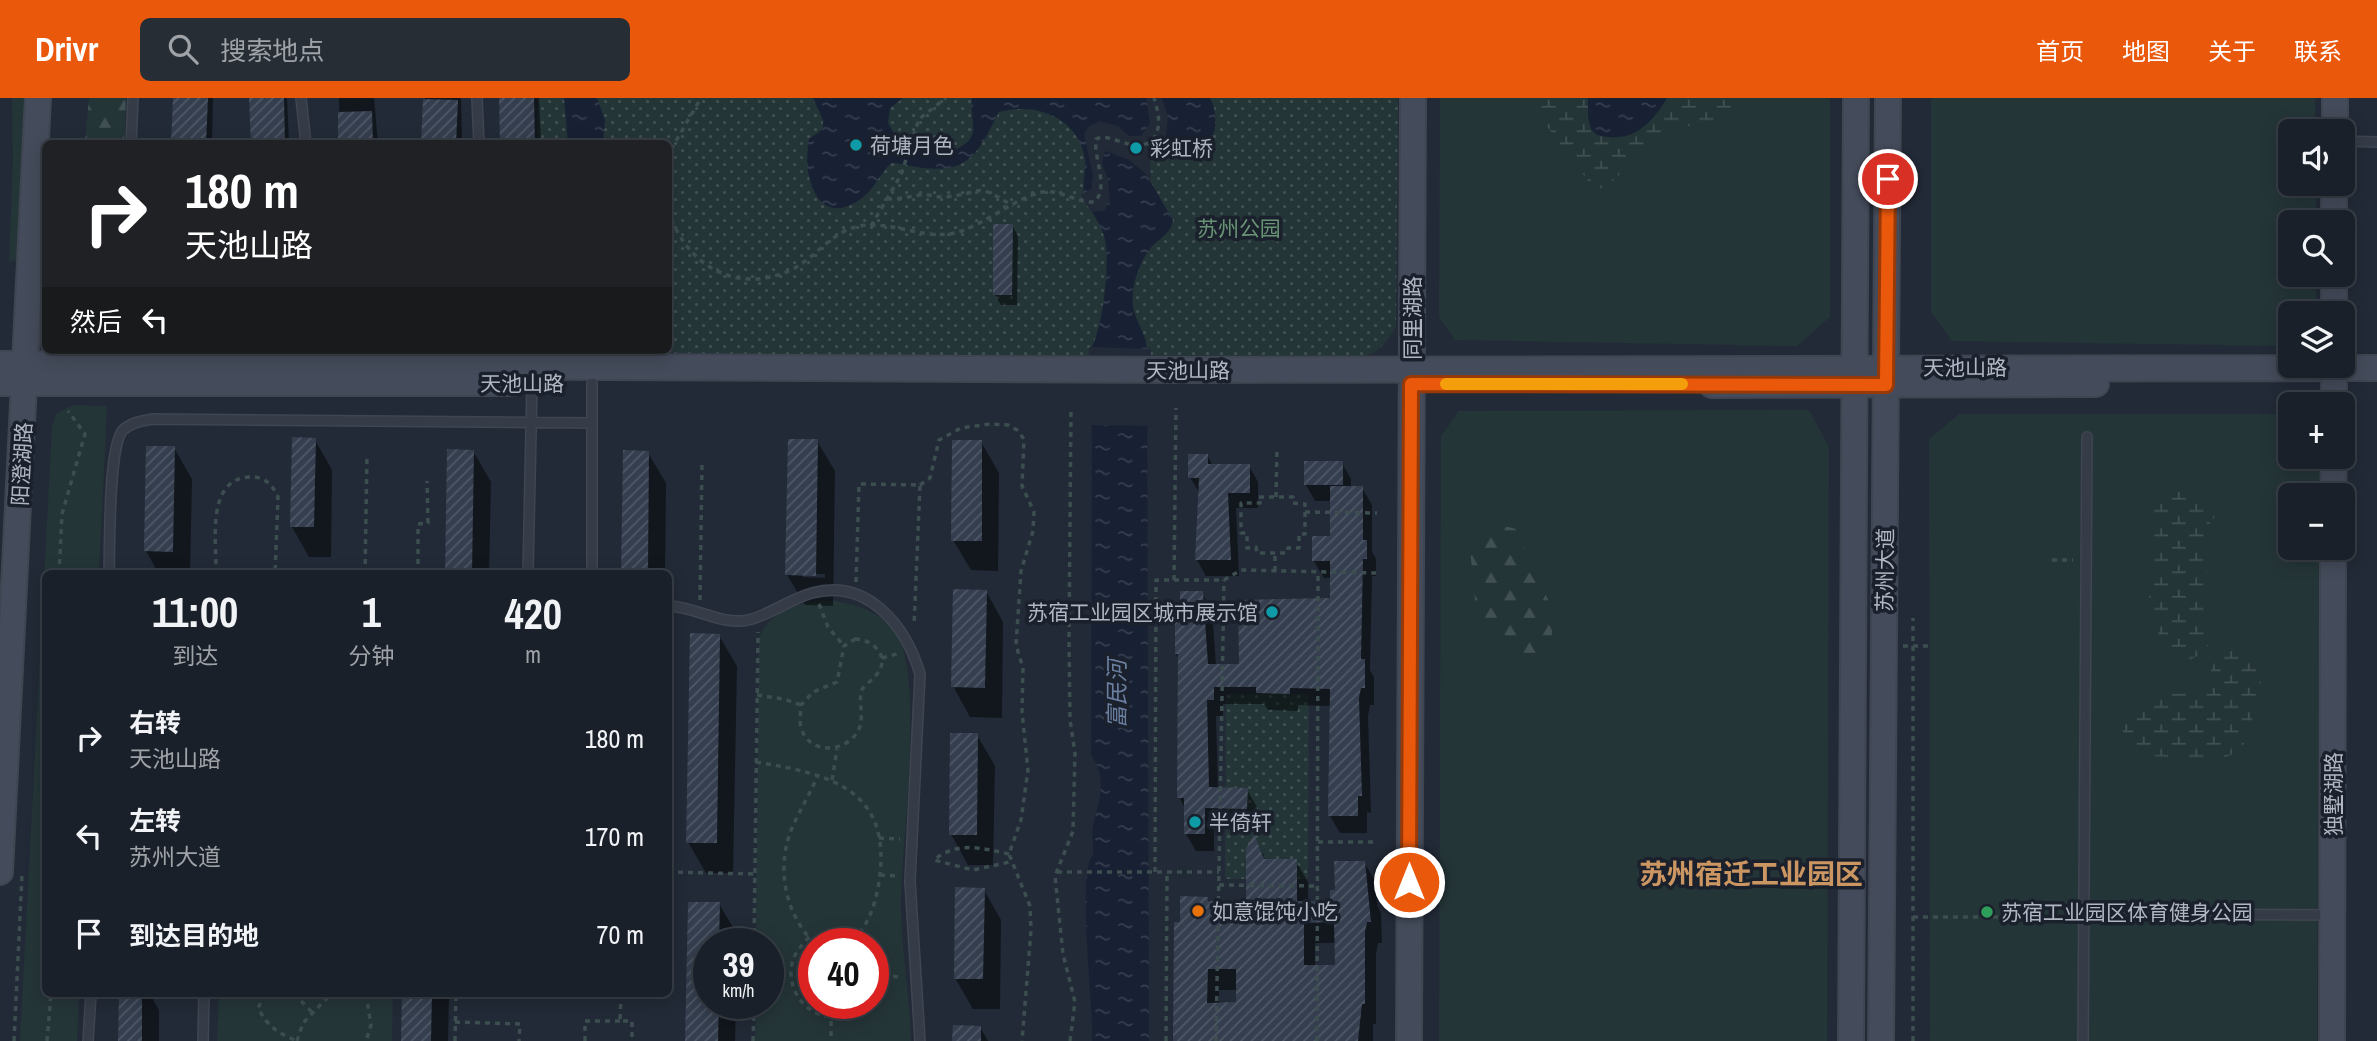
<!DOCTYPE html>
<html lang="zh">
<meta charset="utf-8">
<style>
:root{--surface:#1a2029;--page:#272d35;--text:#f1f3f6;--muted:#9fa3a8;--line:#383e46;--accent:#ea580c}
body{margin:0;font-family:"Archivo Narrow","Noto Sans SC",sans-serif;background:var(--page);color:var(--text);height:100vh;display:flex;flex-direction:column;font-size:26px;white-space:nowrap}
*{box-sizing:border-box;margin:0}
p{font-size:23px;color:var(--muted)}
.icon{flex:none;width:38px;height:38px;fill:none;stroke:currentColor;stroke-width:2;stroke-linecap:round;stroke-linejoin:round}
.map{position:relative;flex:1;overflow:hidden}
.panel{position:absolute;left:42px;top:472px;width:630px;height:427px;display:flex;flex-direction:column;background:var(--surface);border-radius:10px;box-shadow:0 4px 18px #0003,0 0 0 2px var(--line)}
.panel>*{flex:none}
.hud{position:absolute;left:42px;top:42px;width:630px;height:214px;border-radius:10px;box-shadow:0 4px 18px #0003,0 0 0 2px var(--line);background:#202124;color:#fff;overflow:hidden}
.tools{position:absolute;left:2278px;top:21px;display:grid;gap:14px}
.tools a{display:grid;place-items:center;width:77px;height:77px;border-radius:10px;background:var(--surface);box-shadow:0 4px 18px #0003,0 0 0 2px var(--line);font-size:35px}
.speed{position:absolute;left:693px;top:830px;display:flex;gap:14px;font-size:35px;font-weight:700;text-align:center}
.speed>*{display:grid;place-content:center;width:91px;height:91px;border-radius:50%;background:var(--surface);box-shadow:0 4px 18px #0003,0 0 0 2px var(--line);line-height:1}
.speed small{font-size:18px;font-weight:400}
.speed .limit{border:10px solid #d22;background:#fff;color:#111}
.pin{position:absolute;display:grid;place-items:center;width:60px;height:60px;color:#fff;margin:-30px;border:4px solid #fff;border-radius:50%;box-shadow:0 2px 7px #0007}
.me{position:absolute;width:77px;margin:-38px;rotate:0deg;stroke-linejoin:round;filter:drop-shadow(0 0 5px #0008)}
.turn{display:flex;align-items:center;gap:24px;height:147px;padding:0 28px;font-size:32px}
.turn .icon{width:91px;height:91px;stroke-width:2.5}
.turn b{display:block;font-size:49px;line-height:60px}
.then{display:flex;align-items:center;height:66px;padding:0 28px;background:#0003;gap:14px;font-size:26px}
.eta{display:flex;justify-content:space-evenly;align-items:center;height:119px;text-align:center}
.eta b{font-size:42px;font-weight:700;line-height:49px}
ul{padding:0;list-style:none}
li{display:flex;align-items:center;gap:21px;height:98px;padding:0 28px}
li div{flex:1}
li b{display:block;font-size:26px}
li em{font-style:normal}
header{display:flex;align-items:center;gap:42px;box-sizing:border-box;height:98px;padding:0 35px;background:var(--accent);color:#fff}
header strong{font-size:33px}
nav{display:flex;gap:38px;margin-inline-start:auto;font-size:24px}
.search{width:490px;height:63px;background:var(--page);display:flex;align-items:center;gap:18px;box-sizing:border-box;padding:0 24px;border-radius:10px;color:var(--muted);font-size:26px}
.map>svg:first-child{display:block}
</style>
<header>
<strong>Drivr</strong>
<div class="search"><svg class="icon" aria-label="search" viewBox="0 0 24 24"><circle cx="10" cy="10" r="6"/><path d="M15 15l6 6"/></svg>搜索地点</div>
<nav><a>首页</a><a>地图</a><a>关于</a><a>联系</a></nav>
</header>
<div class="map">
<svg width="2377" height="943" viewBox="0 0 2377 943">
<defs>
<pattern id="forest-firs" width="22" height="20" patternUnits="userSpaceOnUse" patternTransform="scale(1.75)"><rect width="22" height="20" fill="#243538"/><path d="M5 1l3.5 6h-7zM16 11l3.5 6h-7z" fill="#415053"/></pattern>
<pattern id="wetland-marsh" width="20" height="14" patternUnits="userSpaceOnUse" patternTransform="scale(1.75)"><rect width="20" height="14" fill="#243538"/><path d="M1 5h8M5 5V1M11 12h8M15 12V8" fill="none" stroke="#415053"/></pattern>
<pattern id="park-dots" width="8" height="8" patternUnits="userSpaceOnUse" patternTransform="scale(1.75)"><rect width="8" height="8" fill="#243538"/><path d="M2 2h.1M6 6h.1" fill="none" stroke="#415053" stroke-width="1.8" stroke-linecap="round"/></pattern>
<pattern id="water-ripples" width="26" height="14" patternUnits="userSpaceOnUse" patternTransform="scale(1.75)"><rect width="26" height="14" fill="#172133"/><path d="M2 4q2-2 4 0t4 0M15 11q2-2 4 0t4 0" fill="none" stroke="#363f4f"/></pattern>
<pattern id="building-hatch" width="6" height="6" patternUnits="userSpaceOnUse" patternTransform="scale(1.75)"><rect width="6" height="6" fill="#343e4e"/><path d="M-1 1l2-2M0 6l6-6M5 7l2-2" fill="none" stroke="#4f5866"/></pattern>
</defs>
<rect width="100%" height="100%" fill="#222a37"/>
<path fill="#243538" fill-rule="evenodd" d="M12 0H29L22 161 9 164 13 61Z
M1440 0H1830V219L1797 248 1455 242 1439 219Z
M1931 0H2315V33H2291V86H2316V124H2291V177H2316V215H2291V248L1952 243 1931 214Z
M73 307 107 308 99 476H46V896H79L77 943H20L52 329 56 316Z
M1809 312 1829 349 1827 943H1439L1441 338 1459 313Z
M1959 316H2291V359H2320V397H2291V450H2319L2317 943H1930L1929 341Z
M822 502C848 503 882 513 897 536 924 580 902 743 901 800 900 849 910 895 911 943H755L756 905H768V845H756L759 540C772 511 793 508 822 502ZM814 845H873V905H814Z
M219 896H393L392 943H217Z"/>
<path fill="url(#forest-firs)" d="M89 0H126L124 45H85Z
M1487 424 1516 431 1555 517 1548 559 1524 575 1519 547 1498 532H1478L1469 441Z"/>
<path fill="url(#wetland-marsh)" d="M1529 0H1734V11L1724 20 1667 33 1606 89 1595 92 1534 11Z
M2170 394C2192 391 2205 399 2215 418L2204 434 2209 467 2202 493 2208 547 2204 554 2190 562C2160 554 2145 516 2150 487 2151 480 2154 473 2154 466 2155 446 2149 429 2151 407Z
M2235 551 2252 555 2257 562 2262 593 2243 648 2229 658 2219 661 2145 658 2129 649 2122 631C2136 592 2168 598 2199 594L2205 588 2216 560Z"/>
<path fill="url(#park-dots)" d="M538 0H1398L1396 228C1385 248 1375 258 1353 261L535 254 668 252V46L537 45Z
M1226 596H1309L1308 781H1225Z"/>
<path fill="url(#water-ripples)" d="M564 0H597L605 22 603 45H568Z
M813 0H903L890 10 888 25 893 34 909 39 922 47 949 54C985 41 969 28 972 0H1210C1220 19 1218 49 1191 53 1174 55 1169 48 1147 54L1146 76 1173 122C1171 137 1158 140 1150 151 1137 168 1127 199 1136 219 1141 231 1145 237 1147 250L1149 943H1092C1094 910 1076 775 1093 757 1094 747 1091 738 1093 728 1099 703 1108 681 1091 657L1092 249C1103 227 1111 161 1104 138 1100 124 1086 107 1084 95 1082 84 1086 73 1085 62 1079 20 1037 4 999 14 979 52 972 75 924 70 913 69 902 65 891 65 879 77 873 94 858 103 814 131 802 72 809 41L823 31V22Z
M1588 0H1667C1650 28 1632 46 1597 37L1591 31 1588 19Z"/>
<path fill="#222a37" d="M1146 0H1162L1168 19 1165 52 1150 56 1151 84 1146 76 1129 62 1105 53 1102 65 1108 81 1110 102 1104 113 1091 114 1081 97 1091 91 1093 78 1084 36 1089 28 1100 23 1118 28 1129 38H1141L1150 25Z
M1089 249 1151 251V328L1088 327Z"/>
<path fill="#0007" fill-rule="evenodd" d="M175 0H213L212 46H173Z
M250 0H287L289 46H252Z
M339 0H374L378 46H340Z
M425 0H461L462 46H425Z
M510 0H539L541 46H502Z
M1012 127 1018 138 1017 207H1001L995 197Z
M315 342 332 372 331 459H309L292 429Z
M817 343 835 373 833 508 805 507 787 477ZM803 476H825V480L803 479Z
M981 344 999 375 998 473 971 472 953 442Z
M174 350 192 381 190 476H159L146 453Z
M473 353 491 384 489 476H446Z
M648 355 666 385 665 476H622Z
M1207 357 1213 368H1249L1258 384V410H1236L1239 478H1206L1197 462 1200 396 1190 379Z
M1342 365 1351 381V390H1362L1372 407V454L1376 461V478H1372L1370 572 1374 579V607H1370L1368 618 1371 715 1367 714V735H1340L1330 718 1331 608 1298 607V613L1268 612 1264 606H1223V618H1216L1218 691 1247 692 1257 709 1256 727 1214 726V753H1196L1186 736V712L1179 699 1180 562 1176 556 1182 515 1202 495 1212 512 1216 567H1240L1332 502V480H1324L1314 463 1331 439 1332 403H1315L1306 387Z
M986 493 1003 524 1002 620 970 619 953 588Z
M719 538 737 568 733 775H706L688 744Z
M977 637 995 668 993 767H968L951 736Z
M1254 740 1267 763H1296L1308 784V805H1332L1336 794 1364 764 1376 785 1377 807 1381 815 1382 845H1378L1376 856V926H1373V943H1177L1181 826 1207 800 1210 805H1247ZM1315 845H1336L1337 868 1315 869ZM1219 892H1238V906H1219Z
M984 792 1001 822 1000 911H973L955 880Z
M689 806H719L737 836V845H709V905H736L735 943H687Z
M121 896H150L159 912V943H120Z
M404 896H449L448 943H403Z
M980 929 988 943H954Z"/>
<path fill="url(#building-hatch)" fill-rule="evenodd" d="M173 0H208L206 46H171Z
M249 0H284L285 46H251Z
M499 0H534L535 46H500Z
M423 1 458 2 456 46H421Z
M372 13 373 46H338V14Z
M993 126H1013L1012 197H993Z
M292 339 316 340 314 429H290Z
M788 341H818L816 478 785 477Z
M952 342H982V443H951Z
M146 348H175L173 454 144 453Z
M447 351 474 352 472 476H445Z
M623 352 649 353 648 476H621Z
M1188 356H1208V366H1250V395H1228L1231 462H1195L1199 380H1188Z
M1304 363H1343V387H1304Z
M1330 388H1363V442H1367V461H1363L1361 561H1365V590H1361L1359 600 1362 698H1358V718H1328L1330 591 1290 590V596L1256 595V589H1214V602H1207L1209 689 1248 690 1247 711 1205 710V736H1184V700H1177L1178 556H1175V513H1180V493H1203L1208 566H1239L1238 502 1330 500V463H1312V438H1330Z
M953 491 987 492 985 590 951 589Z
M690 535 720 536 717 745H686Z
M950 635H978L977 737H949Z
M1254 736 1264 761H1297V803H1330V792H1335L1334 763H1365L1371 824H1367L1365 834V906H1362L1358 943H1173L1174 824H1180V798L1208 799V803L1246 804V751ZM1334 824 1335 867H1304V825ZM1208 871H1236V904L1207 905Z
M955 789 985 790 983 881H954Z
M688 804H720L719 845H709V905H719L718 943H685Z
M119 896H142V943H118Z
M402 896H432L431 943H401Z
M953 927 981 928V943H952Z"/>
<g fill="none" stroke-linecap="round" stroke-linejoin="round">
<defs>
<path id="lane" d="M301 0 306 46
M477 0 479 46
M2343 43 2377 44
M131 46 133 0
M109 476C110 450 108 348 123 332 132 324 142 323 153 321L592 325
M528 476 532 285
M592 476V285
M668 508C694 508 722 528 748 522 770 517 790 501 812 495 868 480 906 528 920 576L910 783 920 943
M2084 816 2331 817
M88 943 91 896
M203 943 204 896
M2083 943 2087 339"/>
<path id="secondary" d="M2335 33V0
M2334 124V86
M2334 215V177
M0 266 1185 272 2377 270
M0 285H514
M1712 287 2096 286
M2334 306V268
M2333 397 2334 359
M0 774 38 0
M1409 943 1413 0
M1851 943 1856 0
M1881 943 1888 0
M2332 943 2333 450"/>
</defs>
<use href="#lane" stroke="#3f4551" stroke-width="12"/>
<use href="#secondary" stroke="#3f4551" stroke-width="28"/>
<path stroke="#3d4e50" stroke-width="3.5" stroke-dasharray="5 5" stroke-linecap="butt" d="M1149 45 1157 59
M668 61 673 48 701 0
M887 101C899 101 908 99 919 97 928 95 937 100 946 99 985 95 973 83 1013 108
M668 112C685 165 733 197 789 173 814 162 831 133 860 128 891 123 921 140 950 136 980 131 1012 101 1042 94 1061 91 1076 105 1094 104 1110 91 1093 59 1096 41 1111 34 1127 53 1149 45 1163 33 1159 16 1154 0
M871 128 901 77 919 21 946 0
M920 387 930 380 939 342 961 330 990 326 1008 327 1017 332 1024 341 1022 388 1034 414 1033 433 1021 473 1016 547 1023 570 1022 614 1028 672 1021 722 1009 756 1030 808 1031 832 1022 943
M1259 399H1293V405L1305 406V436H1299V450H1288L1287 455H1257L1256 449 1247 450V435H1241V405H1260Z
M1276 399 1277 349
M1305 414 1377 415
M2052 462H2073
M1275 473V455
M59 476 62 416 85 336 68 313
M216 476C217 445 205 382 249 379 264 378 272 386 278 399L275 476
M365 476 367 358
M418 476V426L428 425 427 383
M1174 482 1176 310
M856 484 859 386 920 387 914 528
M700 502 702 365
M819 506 828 529 844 548
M855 541C873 541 891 559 877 576 872 583 865 586 861 593 859 606 864 619 859 631 848 655 808 658 801 629 799 622 801 614 801 607L813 594 837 584 844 548Z
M1903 548H1932
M882 560 897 556
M757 597 784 601 801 607
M756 664C830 676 893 691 879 784 875 808 868 830 849 845
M832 682 837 651
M879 740 900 741
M1318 744H1375
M1009 756C982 750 957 743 934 762L973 772 1010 764
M668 774 755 776
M1057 774H1219
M1155 774 1156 482H1224L1241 472 1376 475
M880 777 898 778
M1219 787 1317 788
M1913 819H2072
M857 838 862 845
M809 839C803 846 796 853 793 862 781 899 825 940 859 905
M754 845 758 534
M814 845C784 814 776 769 792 730 800 711 811 695 818 676
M824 845 833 840 842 845
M873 877 903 879
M265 896 258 910C268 929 278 935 297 943
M294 896 313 915
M366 896 371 927 366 943
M621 896 620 923H632V943
M455 924 520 926 519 943
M831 938V920
M14 943 22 777
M47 943 51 896
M297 943 303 925 331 896
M455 943 456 896
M585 943V923H620
M753 943 754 905
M1070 943 1075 904 1063 856 1055 778 1073 733 1075 655 1070 622 1069 541 1071 309
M1166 943 1167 774
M1216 943 1224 482
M1317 943 1318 474
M1913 943V520"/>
<use href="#lane" stroke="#353c47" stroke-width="9"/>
<use href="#secondary" stroke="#444b5a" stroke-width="24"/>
</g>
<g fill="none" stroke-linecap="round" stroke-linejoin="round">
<defs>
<path id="route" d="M1409 784 1411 286 1886 287 1888 81"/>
</defs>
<use href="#route" stroke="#983908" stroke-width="18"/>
<use href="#route" stroke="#ea580c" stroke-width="12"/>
<path stroke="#f59e0b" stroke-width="12" d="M1446 286H1682"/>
</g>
<g fill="#0f9aa8" stroke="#1b212c" stroke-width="2.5">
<circle cx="856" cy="47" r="7"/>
<circle cx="1136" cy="50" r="7"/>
<circle cx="1272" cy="514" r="7"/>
<circle cx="1195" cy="724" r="7"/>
</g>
<circle fill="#e8710a" stroke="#1b212c" stroke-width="2.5" cx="1198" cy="813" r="7"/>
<circle fill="#2e9e5b" stroke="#1b212c" stroke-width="2.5" cx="1987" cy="814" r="7"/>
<g text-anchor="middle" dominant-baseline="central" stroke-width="7" stroke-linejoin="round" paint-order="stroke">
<g font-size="21" fill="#b0b7c4" stroke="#1b212c" text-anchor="start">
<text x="870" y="47">荷塘月色</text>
<text x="1150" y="50">彩虹桥</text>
<text x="1258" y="514" text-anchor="end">苏宿工业园区城市展示馆</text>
<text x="1209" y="724">半倚轩</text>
<text x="1212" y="813">如意馄饨小吃</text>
<text x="2001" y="814">苏宿工业园区体育健身公园</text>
</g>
<g font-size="21" fill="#699375" stroke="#1b212c">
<text x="1239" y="130">苏州公园</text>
</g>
<g font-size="21" fill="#b0b7c4" stroke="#1b212c">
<text transform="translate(1412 220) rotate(-90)">同里湖路</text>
<text x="1965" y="269">天池山路</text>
<text x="1188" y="272">天池山路</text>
<text x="522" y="285">天池山路</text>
<text transform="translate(22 366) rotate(-87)">阳澄湖路</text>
<text transform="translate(1885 472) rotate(-89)">苏州大道</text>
<text transform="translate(2333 696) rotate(-90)">独墅湖路</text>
</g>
<g font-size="23" font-style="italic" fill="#6b7fa1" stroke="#1b212c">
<text transform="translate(1116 596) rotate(-90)">富民河</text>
</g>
<g font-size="28" font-weight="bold" fill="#cc9663" stroke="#1b212c">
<text x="1751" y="776">苏州宿迁工业园区</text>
</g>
</g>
</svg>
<div class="tools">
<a><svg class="icon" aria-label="sound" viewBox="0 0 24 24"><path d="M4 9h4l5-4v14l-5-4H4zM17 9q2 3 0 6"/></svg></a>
<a><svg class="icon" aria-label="search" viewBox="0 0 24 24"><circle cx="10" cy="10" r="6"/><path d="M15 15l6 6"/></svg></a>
<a><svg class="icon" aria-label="layers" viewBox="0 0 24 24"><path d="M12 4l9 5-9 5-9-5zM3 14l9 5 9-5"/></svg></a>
<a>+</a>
<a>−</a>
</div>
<div class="speed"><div>39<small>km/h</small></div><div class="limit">40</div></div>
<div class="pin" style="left:1888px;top:81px;background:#d93025"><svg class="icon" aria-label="arrive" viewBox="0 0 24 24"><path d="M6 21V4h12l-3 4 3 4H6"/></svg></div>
<svg class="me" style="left:1409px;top:784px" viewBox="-20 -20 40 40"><circle r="17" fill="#ea580c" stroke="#fff" stroke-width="3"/><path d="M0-11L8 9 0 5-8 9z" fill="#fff"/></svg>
<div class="hud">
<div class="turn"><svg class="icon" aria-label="right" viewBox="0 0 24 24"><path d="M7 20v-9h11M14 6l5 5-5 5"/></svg><div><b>180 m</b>天池山路</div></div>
<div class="then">然后<svg class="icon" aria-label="left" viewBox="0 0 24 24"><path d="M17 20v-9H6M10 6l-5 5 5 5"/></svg></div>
</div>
<section class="panel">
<div class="eta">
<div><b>11:00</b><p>到达</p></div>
<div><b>1</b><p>分钟</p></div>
<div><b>420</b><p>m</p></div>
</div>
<ul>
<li><svg class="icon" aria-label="right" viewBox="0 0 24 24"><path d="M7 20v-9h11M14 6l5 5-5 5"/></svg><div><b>右转</b><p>天池山路</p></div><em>180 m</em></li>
<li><svg class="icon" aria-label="left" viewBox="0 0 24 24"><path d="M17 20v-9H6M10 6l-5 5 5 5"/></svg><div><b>左转</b><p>苏州大道</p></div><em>170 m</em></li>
<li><svg class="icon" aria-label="arrive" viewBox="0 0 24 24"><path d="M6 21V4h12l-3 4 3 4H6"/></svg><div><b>到达目的地</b></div><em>70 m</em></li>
</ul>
</section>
</div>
